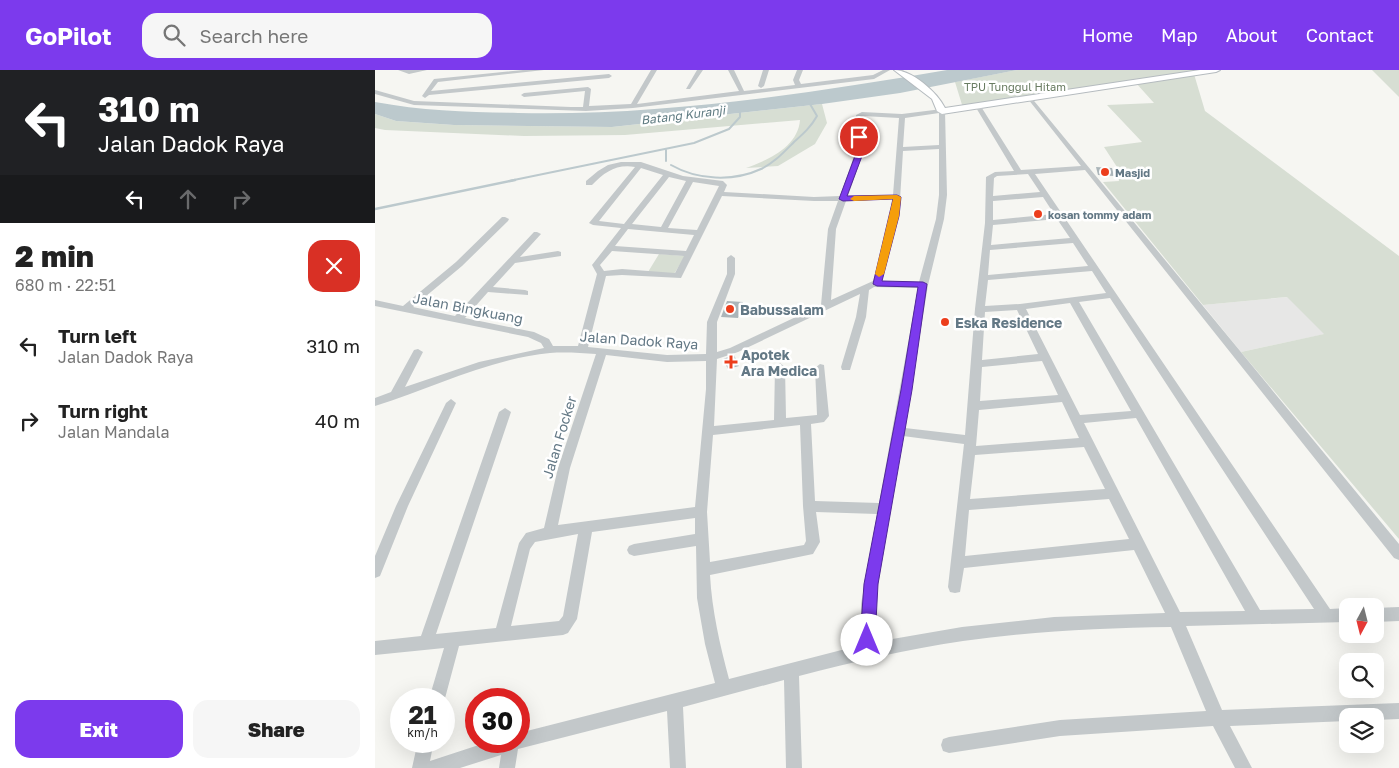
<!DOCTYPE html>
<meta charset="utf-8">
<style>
:root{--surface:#fff;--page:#f6f6f6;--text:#222;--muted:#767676;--accent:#7c3aed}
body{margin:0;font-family:"Golos Text",sans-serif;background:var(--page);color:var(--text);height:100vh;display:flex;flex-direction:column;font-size:19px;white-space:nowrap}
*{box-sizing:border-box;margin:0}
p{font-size:16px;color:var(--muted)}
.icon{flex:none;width:28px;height:28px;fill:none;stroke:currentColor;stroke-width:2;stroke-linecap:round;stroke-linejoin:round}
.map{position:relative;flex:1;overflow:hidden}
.sheet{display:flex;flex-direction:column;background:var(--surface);width:375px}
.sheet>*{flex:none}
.hud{background:#202124;color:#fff;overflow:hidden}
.needle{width:32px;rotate:187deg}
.fabs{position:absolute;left:964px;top:528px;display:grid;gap:10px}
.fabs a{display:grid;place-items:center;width:45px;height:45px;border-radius:10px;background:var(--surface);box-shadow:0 5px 20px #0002;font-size:25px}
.speed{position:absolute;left:15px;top:618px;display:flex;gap:10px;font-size:25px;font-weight:700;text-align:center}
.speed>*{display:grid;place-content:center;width:65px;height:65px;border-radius:50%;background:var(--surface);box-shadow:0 5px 20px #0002;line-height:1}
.speed small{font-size:12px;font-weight:400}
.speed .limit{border:8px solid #d22;background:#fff;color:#111}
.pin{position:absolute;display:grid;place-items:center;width:42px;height:42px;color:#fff;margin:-21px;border:2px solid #fff;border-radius:50%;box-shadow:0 1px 5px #0007}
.me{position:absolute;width:55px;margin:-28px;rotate:0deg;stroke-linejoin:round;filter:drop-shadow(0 0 4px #0008)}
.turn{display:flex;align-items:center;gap:18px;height:105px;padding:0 15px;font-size:22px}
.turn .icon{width:65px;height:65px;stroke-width:2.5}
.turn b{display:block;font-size:35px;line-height:42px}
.lanes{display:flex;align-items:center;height:48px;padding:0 15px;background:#0003;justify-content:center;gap:25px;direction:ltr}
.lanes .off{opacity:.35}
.round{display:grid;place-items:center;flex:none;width:52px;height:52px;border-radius:15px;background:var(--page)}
.headline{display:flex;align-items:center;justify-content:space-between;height:85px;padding:0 15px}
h1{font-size:30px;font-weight:800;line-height:38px}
.primary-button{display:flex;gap:10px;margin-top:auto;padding:10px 15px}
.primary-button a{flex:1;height:58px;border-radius:15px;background:var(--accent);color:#fff;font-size:20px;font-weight:800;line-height:58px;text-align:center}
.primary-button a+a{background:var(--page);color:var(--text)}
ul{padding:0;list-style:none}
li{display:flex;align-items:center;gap:15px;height:75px;padding:0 15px}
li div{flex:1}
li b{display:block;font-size:19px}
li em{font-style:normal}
header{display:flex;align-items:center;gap:30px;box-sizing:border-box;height:70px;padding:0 25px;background:var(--accent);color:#fff}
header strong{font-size:24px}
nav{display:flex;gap:28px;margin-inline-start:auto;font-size:18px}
.search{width:350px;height:45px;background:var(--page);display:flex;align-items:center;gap:12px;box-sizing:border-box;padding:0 18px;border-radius:15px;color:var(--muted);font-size:19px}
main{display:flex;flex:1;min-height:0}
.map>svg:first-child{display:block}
</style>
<header>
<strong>GoPilot</strong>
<div class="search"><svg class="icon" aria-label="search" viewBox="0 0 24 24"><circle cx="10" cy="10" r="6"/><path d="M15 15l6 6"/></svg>Search here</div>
<nav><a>Home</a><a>Map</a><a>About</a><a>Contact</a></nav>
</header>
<main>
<section class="sheet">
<div class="hud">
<div class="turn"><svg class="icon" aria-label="left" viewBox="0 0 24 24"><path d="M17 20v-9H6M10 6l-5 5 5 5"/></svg><div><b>310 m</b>Jalan Dadok Raya</div></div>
<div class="lanes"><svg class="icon" aria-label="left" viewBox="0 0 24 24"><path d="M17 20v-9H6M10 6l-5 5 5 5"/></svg><svg class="icon off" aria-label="ahead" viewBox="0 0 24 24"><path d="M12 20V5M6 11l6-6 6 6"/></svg><svg class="icon off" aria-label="right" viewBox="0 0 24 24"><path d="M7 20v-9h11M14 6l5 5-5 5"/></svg></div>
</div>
<div class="headline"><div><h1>2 min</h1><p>680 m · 22:51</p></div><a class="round" style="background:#d93025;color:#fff"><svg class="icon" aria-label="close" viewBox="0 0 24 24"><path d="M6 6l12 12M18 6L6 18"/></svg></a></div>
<ul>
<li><svg class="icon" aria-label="left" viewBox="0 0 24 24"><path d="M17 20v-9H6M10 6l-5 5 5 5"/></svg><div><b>Turn left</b><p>Jalan Dadok Raya</p></div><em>310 m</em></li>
<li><svg class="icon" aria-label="right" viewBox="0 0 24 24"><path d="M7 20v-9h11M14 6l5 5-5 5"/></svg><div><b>Turn right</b><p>Jalan Mandala</p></div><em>40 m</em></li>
</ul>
<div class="primary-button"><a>Exit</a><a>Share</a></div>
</section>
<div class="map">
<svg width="1024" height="698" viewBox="0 0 1024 698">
<rect width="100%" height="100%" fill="#f6f6f2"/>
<path fill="#e7e7e6" d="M913 227 950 264 866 282 828 235Z"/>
<path fill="#d7ded3" d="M642 0H843L819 4 830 41 1024 186V469L866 282 949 264 912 227 828 235 728 112 744 111 742 97 729 77 767 72 732 35 779 33 761 13 588 38 580 12Z
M997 0H1024V27Z
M447 34 452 53 440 74 403 96 371 98C393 90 423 77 425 50L250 65 149 66 10 60 0 58V44L21 51 79 55 237 57Z
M284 184 310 186 299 204 273 202Z"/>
<path fill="#bcc9cd" d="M572 0H642L525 23 447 34 237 57 79 55 21 51 0 44V32C48 41 95 42 143 43 287 46 431 24 572 0Z"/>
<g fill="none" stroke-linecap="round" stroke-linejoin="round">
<path stroke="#bcc9cd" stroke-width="2" d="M291 80V91
M296 95C322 110 358 112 386 99 399 93 409 82 419 72 428 64 436 57 442 46L435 34
M134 111 319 73 354 59 365 47V40"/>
<path stroke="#bcc9cd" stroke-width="2.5" d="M0 139 140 110"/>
</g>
<path fill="#abb5b9" d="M721 97 737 98 739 106 723 105Z
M352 231 368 232 363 248 346 247Z
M359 285 364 296 353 299 348 289Z"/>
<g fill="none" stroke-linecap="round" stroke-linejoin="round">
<defs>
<path id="secondary" d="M519 0C537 0 562 22 570 38L825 0H845L841 2 567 44 562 41 557 29Z"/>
</defs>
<use href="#secondary" stroke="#b5bbbf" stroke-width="2"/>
<path fill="#c3c8ca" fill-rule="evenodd" d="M23 0H52L34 4Z
M148 0H169L63 12 56 21 234 4 237 6 234 8 54 25 50 28 47 26 59 9Z
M276 0H282L262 34 364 21 353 0H359L369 21 420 15 418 10 422 0H428L424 10 426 14 498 5 508 0H515L499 9 258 38 211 41 39 35 0 24V20L39 31 196 37H208L210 21 149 27 146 25 149 23 213 17 216 19 214 36 256 34Z
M322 0H328L315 19H311Z
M388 0H394L389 16 386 18 383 16Z
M521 0H529L526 2Z
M655 26 1024 474V490L1019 488 710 100 660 104 955 539 972 538V552L811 556 847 640 1024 633V649L1000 650V646H972V651L855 656 877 698H860L838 656 685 666 574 683 568 681 566 675 568 669 574 667 685 650 831 641 796 557C727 558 657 561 588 571 532 579 478 592 424 606L427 698H411L409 610 308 637 311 698H295L292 641 143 679 140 698H124L126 685 85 698H37L43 671H59L55 691 116 671H144V663L340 613 330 574 322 528 321 476 259 486 254 484 252 480 254 476 259 474 320 464V448L217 462 202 549 193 563 188 565 84 576 69 632V629H54L69 578 0 585V571L46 566 124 342 130 338 136 342 61 564 121 558 144 473 151 463 169 458 183 398 221 284C206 283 190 282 175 283 114 289 58 318 0 336V328L16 322 39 280 43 279 48 282 30 317 104 292 169 278 166 273 153 267 0 236V230L28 236 81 192 127 147H130L134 149 133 151 87 196 38 237 80 246 159 162H162L166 164 145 187 183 181 186 182V186L140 193 118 217 150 220 153 221V225L113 222 90 248 159 262 174 269 178 276H203L222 204 217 195 246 158 218 155 214 153 260 97C241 94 230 102 217 115H211V111L223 101 233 95 246 92H266L308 106 348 111 352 115 349 122 439 127 465 126 479 86 481 45 487 42 527 44 567 39 570 41 572 125 569 149 553 215 530 358 590 365 600 239 610 153 611 107 620 102 639 101 600 36 605 35 646 100 706 96 653 29 652 28ZM564 43V75L528 77 530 48ZM488 46 524 48 518 125 473 126 487 86 486 47ZM564 79V125L561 149 544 212 507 211 524 146 528 81ZM266 98 288 105 249 154 224 151ZM653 104 665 122 618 126 619 108 622 106ZM294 107 311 111 286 157 257 154ZM318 112 344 116 322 160 293 158ZM347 126 439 131H463L453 159 446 235 355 278 342 282V252L360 204V188L356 185 352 188V204L332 252 331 284 292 285 213 277 231 206 247 205 306 208ZM668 127 679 144 618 150V131ZM517 129 516 146 498 211 456 230 461 159 471 131ZM682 149 695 168 616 175 618 155ZM253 159 319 165 311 181 240 176ZM698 173 713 196 613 205 615 180ZM237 181 309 186 300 203 247 199 229 201 225 195ZM717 201 731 223 645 234 610 236 613 210ZM499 217 543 218 504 433 440 431 436 354 449 352 454 346 449 295 445 294 440 298 442 345 411 348 410 297 405 293 400 297 399 350 339 356 342 289 363 282 485 224 481 247 466 297 467 300H475L491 247 494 220ZM735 228 939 539 885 540 704 232ZM695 233 756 341 705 345 651 239ZM642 240 663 284 607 290 610 242ZM231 285 292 292 331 291V319L320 437 183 455 195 398ZM667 291 683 325 605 331 607 297ZM687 332 704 368 601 376 604 340ZM761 348 870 541 805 542 709 353ZM425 355 428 436 431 471 429 475 335 492 332 442 338 365ZM528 366 589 374 573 517 575 522 580 523 585 522 589 498 759 480 790 543 679 547 587 557 500 572V534ZM709 377 730 419 595 429 600 385ZM734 429 754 469 590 486 594 440ZM441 442 502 444 486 534V575L354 609C345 575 337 541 335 505L438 484 445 472ZM203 464 188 546 184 551 136 556 155 479 160 472Z
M76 329 81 333 33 436 5 506 0 508V486L21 436 71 333Z
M1024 537V551L1000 552V538Z"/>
<use href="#secondary" fill="#fff" fill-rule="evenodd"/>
</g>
<path fill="#7c3aed" stroke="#51269a" d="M484 65 487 67V86L472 126 522 125 526 127 524 146 507 211 548 212 552 214 537 320 503 514 500 570 498 575 492 577 487 575 485 570 489 514 526 320 543 217 502 216 498 214 518 129 468 131 464 129 480 86V67Z"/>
<path fill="#f59e0b" d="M522 125 526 127 524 146 509 204 504 207 500 204 518 129 479 131 475 129 479 126Z"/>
<g fill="#ec3e1c" stroke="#fff" stroke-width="2">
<circle cx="730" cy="102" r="5"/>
<circle cx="663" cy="144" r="5"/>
<circle cx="355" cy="239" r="5"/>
<circle cx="570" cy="252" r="5"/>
<path d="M353.5 284.5h5v5h5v5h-5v5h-5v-5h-5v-5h5z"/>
</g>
<g text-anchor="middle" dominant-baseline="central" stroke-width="5" stroke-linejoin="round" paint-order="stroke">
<g font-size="11" fill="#697c62" stroke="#fff">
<text x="640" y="16">TPU Tunggul Hitam</text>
</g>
<g font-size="11" font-weight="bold" fill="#637885" stroke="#fff" text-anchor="start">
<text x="740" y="102">Masjid</text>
<text x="673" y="144">kosan tommy adam</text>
</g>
<g font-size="12" font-style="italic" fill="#5f7b82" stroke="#fff">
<text transform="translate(308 45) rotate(-7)">Batang Kuranji</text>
</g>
<g font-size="14" fill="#637885" stroke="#fff">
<text transform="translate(93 238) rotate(11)">Jalan Bingkuang</text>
<text transform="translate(264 270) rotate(4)">Jalan Dadok Raya</text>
<text transform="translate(184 367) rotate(-73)">Jalan Focker</text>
</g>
<g font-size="14" font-weight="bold" fill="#637885" stroke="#fff" text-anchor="start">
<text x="365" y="239">Babussalam</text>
<text x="580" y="252">Eska Residence</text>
<text x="366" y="284">Apotek<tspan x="366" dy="16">Ara Medica</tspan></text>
</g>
</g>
</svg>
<div class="fabs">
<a><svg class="needle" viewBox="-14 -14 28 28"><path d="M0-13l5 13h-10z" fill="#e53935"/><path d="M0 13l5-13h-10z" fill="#767676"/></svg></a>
<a><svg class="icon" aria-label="search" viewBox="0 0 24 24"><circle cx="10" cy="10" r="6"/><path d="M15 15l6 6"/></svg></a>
<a><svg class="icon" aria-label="layers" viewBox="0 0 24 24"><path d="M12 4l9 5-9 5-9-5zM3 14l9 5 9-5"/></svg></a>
</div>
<div class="speed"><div>21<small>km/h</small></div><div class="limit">30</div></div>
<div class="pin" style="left:484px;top:67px;background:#d93025"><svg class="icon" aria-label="arrive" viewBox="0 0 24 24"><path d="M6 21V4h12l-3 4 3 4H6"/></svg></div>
<svg class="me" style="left:492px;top:570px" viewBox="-20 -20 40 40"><circle r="19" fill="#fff"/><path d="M0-13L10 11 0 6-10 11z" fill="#7c3aed"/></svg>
</div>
</main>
